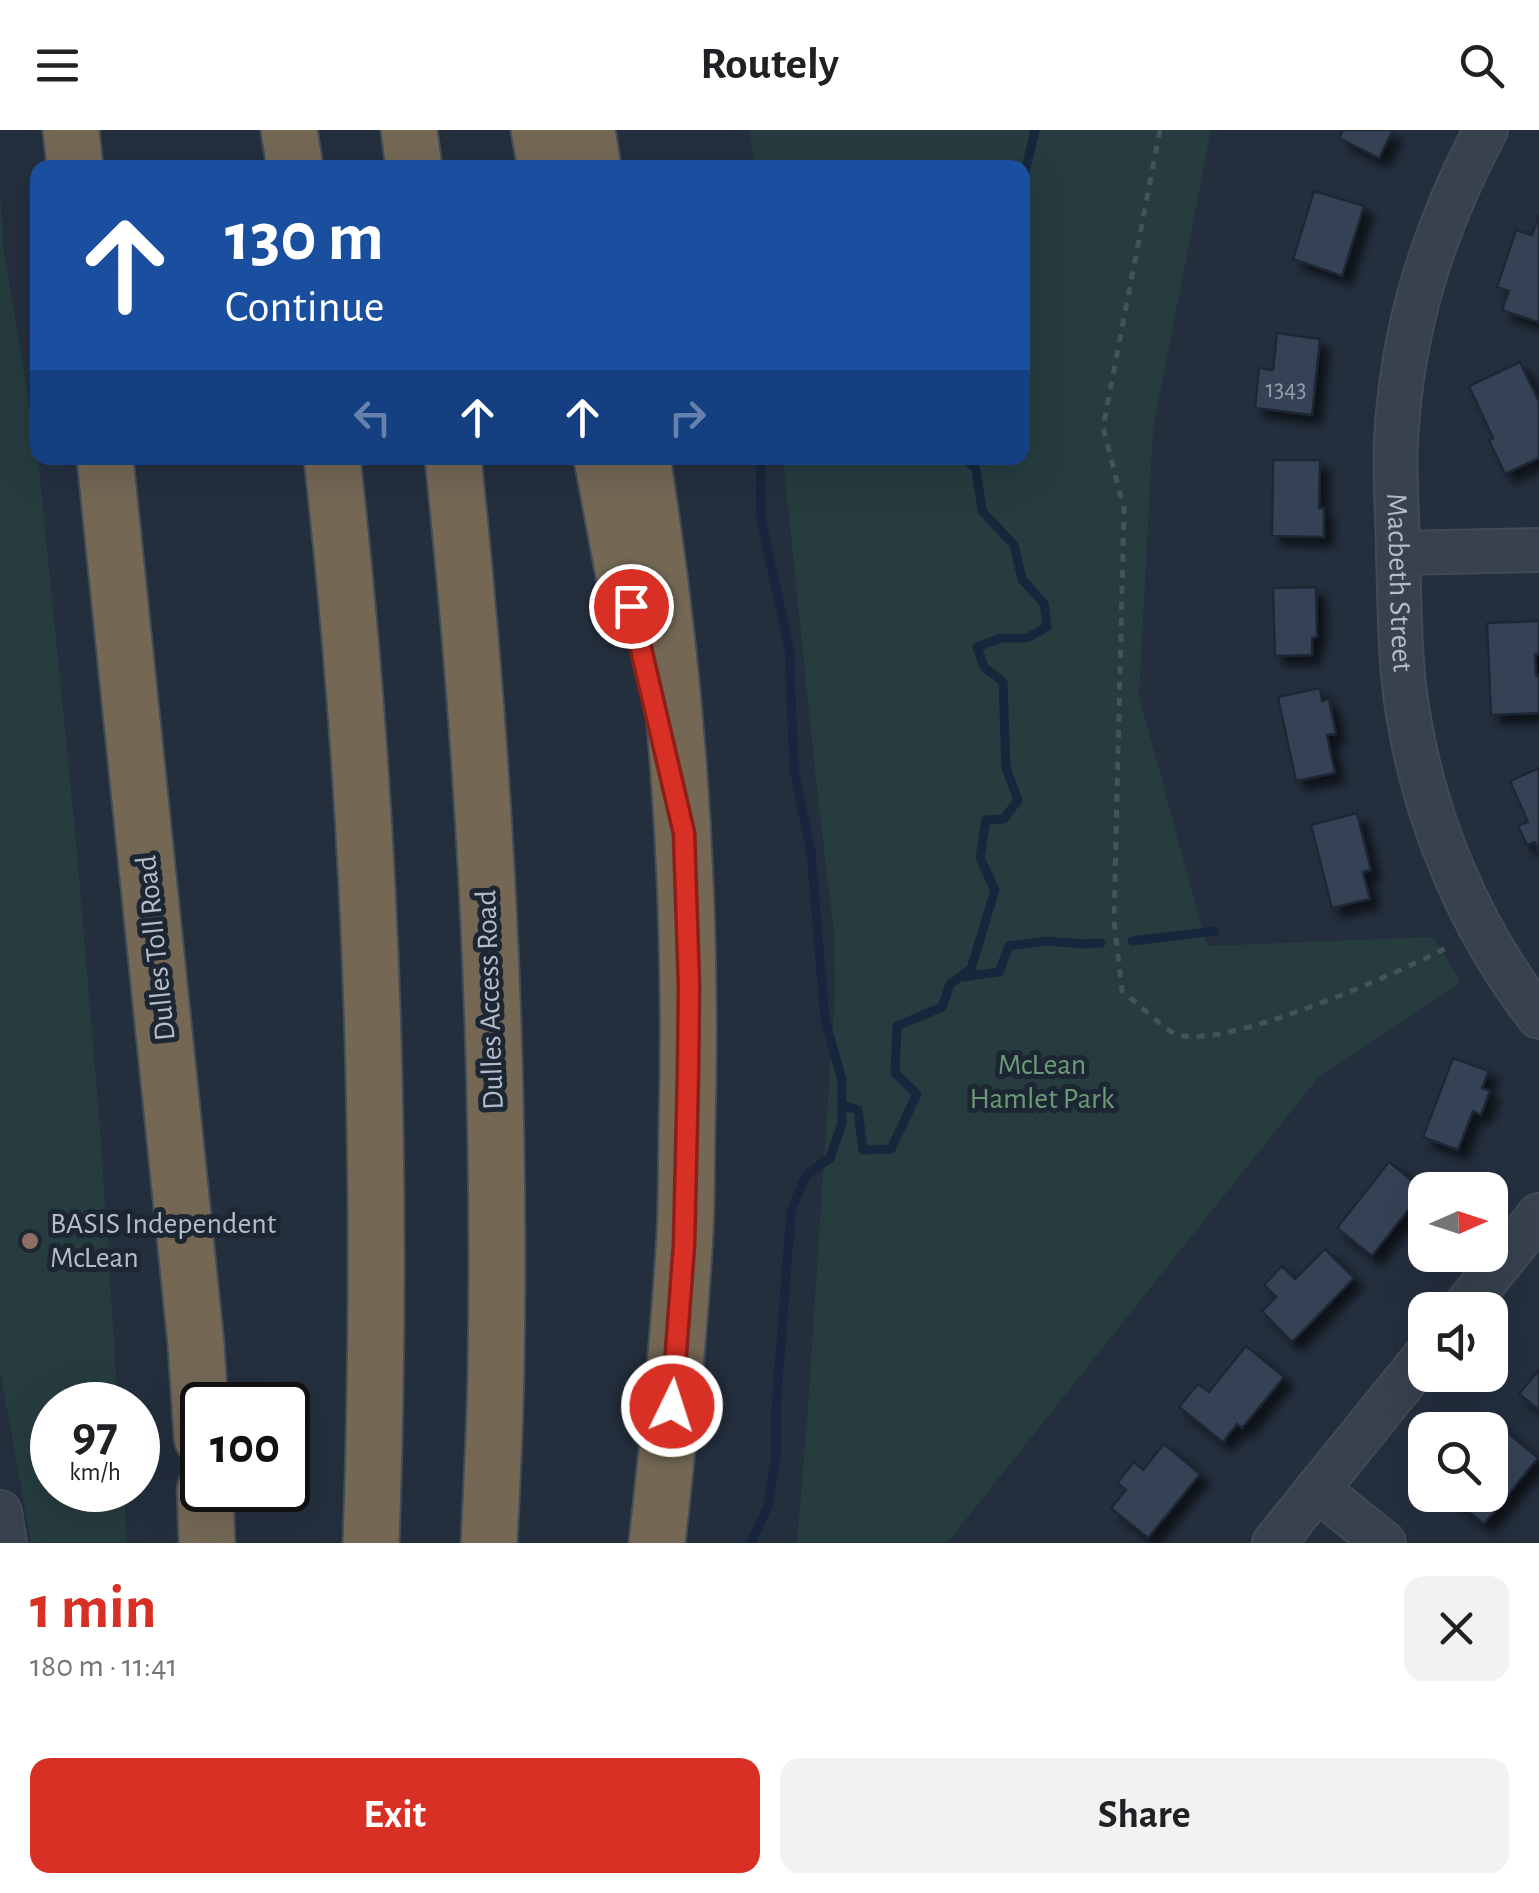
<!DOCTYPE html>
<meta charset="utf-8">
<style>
:root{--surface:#fff;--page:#f2f2f2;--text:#202124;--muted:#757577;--accent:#d93025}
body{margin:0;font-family:"Alegreya Sans",sans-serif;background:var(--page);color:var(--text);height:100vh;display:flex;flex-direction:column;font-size:38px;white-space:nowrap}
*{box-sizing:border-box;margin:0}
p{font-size:32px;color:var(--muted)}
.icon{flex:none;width:55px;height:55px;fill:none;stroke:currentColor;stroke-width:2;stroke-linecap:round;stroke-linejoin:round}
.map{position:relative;height:1413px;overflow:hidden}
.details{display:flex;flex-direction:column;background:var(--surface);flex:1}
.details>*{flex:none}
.hud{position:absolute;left:30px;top:30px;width:1000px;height:305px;border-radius:20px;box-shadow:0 10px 40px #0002;background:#1a4fa0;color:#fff;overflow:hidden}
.needle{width:65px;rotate:87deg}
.fabs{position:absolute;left:1408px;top:1042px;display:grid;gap:20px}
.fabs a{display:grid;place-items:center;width:100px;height:100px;border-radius:20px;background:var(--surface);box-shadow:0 10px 40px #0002;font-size:50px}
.speed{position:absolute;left:30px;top:1252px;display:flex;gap:20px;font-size:50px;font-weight:700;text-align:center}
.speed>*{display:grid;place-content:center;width:130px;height:130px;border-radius:50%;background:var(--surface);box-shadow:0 10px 40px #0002;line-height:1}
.speed small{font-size:25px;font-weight:400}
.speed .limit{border:5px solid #111;border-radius:15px;background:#fff;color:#111}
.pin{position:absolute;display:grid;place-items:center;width:85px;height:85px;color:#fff;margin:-42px;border:5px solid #fff;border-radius:50%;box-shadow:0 2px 10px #0007}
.me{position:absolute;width:110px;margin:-55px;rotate:4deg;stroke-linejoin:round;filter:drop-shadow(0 0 8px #0008)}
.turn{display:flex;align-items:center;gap:35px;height:210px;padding:0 30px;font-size:45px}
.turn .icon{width:130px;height:130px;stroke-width:2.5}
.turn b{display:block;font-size:70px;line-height:85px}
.lanes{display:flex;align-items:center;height:95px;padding:0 30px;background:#0003;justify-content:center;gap:50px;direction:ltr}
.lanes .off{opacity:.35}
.round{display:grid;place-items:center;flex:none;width:105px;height:105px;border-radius:20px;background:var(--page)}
.overview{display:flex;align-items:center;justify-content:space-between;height:170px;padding:0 30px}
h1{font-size:60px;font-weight:700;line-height:75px;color:var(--accent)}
.primary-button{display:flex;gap:20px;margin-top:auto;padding:20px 30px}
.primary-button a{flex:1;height:115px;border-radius:20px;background:var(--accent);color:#fff;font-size:40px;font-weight:700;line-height:115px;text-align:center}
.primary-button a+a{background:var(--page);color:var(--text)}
header{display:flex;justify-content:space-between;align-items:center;height:130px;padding:0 30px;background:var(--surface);font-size:45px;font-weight:700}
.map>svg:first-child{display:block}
</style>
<header><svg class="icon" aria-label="menu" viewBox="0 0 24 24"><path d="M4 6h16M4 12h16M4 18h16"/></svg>Routely<svg class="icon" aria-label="search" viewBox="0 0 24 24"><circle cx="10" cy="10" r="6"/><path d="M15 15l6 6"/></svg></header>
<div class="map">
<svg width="1539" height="1413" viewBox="0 0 1539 1413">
<defs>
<filter id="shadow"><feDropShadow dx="9" dy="9" stdDeviation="5" flood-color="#0009"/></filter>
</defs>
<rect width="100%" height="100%" fill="#242f3e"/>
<path fill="#263c3f" d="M750 0H1211L1153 299 1139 566 1207 816 1433 807 1461 852 1317 949 947 1413H797L807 1290 835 864 834 800 819 678 783 328H1022V38L754 37Z
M0 58 4 122 38 328 76 711 100 997 118 1275H52V1360H124L127 1413H31L0 1240Z"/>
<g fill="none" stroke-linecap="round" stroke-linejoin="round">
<path stroke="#17263c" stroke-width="9" d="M1022 42H1025L1035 0
M1132 811 1215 801
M963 847 999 842 1009 816 1047 811 1083 814 1101 813
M842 975 858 980 863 1020 891 1019 917 964 895 943 897 896 942 877 950 854 971 839 995 760 980 728 986 690 1004 689 1018 670 1006 638 1003 552 984 537 977 517 1001 508H1027L1047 497 1044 474 1022 449 1014 415 982 381 976 339 964 328
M751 1413 768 1376 776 1327V1278L791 1081 806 1045 830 1028 842 993V950L825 890 811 722 794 639 789 518 761 389 760 328"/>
</g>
<path fill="#364354" stroke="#1f2835" stroke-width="2.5" filter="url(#shadow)" d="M1343 0H1393L1379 28 1339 8Z
M1314 61 1364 76 1342 146 1293 129Z
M1539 85V188L1538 192 1502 180 1509 161 1497 157 1516 100 1532 105Z
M1277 203 1320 209 1312 285 1255 278 1259 238 1273 240Z
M1520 232 1539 272V328L1505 344 1489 310 1493 308 1469 256Z
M1273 330H1320L1319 378H1324V407L1272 406Z
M1316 457 1317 507 1312 508V525L1275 526 1273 458Z
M1539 491V524H1535L1536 546 1539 545V583L1491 585 1487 493Z
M1320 558 1322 571 1329 569 1336 604 1327 605 1335 643 1296 651 1278 567Z
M1539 638V722L1535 712 1527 715 1518 696 1528 692 1510 651Z
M1357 683 1371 740 1363 742 1370 769 1332 778 1311 695Z
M1453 928 1489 941 1482 958 1490 961 1481 985 1473 981 1458 1020 1423 1007Z
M1389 1032 1424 1060 1372 1126 1337 1098Z
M1325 1119 1354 1148 1292 1212 1262 1181 1276 1167 1264 1155 1282 1136 1295 1149Z
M1246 1216 1284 1247 1242 1298 1237 1294 1223 1312 1179 1277 1198 1254 1209 1262Z
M1539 1240V1280L1519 1264Z
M1491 1289 1538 1328 1484 1394 1452 1368 1455 1365H1490V1300H1482Z
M1164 1314 1200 1344 1148 1408 1111 1378 1126 1360 1117 1353 1134 1332 1143 1340Z"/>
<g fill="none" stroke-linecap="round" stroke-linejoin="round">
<defs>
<g id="minor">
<path id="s1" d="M1486 0C1433 99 1402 198 1396 310 1394 348 1398 387 1398 424 1400 477 1399 531 1408 583 1425 691 1471 801 1539 887"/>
<path d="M1398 423 1539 420"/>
<path d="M1462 1180 1539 1085"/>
<path d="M1317 1359 1384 1413"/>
<path d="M0 1382 5 1413"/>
<path d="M1274 1413 1425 1226"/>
</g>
<path id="highway" d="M71 0 75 38
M289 0 295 38
M409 0 414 38
M539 0 546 38
M587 0 593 38
M105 328 196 1214 202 1308
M332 328C373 688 384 1051 371 1413
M453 328C485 629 501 935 496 1238 495 1296 492 1355 489 1413
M602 328 627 461
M642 328C678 550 693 773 687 998 686 1039 687 1079 684 1119 678 1218 668 1315 657 1413
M205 1360 207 1413"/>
</defs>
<use href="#minor" stroke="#414a57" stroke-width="46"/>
<use href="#highway" stroke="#434c59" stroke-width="59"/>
<path stroke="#3f5557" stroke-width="5" stroke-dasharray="8 8" stroke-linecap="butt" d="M1160 0 1103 297 1124 379 1114 790 1122 861C1133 869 1166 901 1176 904 1223 922 1405 840 1452 815"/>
<use href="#minor" stroke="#38414e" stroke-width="42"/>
<use href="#highway" stroke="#746855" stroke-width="55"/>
</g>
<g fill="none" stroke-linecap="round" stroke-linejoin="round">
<defs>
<path id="route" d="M631 476 684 703 689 856 688 943 684 1115 672 1276"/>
</defs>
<use href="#route" stroke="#8d1f18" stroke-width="25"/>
<use href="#route" stroke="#d93025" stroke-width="18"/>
</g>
<circle fill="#8d6e63" stroke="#1d2633" stroke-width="4" cx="30" cy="1111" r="10"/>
<g text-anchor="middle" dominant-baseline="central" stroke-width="10" stroke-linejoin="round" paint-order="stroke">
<g font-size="25" fill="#929caa">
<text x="1286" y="259">1343</text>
</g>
<g font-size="30" fill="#b4bcc9" stroke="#1d2633">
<text stroke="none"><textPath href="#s1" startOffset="468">Macbeth Street</textPath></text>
<text transform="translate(156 818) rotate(-96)">Dulles Toll Road</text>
<text transform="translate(490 870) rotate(-92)">Dulles Access Road</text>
</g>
<g font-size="30" fill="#6b9a76" stroke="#1d2633">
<text x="1042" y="935">McLean<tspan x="1042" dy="34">Hamlet Park</tspan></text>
</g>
<g font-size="30" fill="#b4bcc9" stroke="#1d2633" text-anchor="start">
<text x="50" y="1094">BASIS Independent<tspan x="50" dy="34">McLean</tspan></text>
</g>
</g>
</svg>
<div class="fabs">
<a><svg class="needle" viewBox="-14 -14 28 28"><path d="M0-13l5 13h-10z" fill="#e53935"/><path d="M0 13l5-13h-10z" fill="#757577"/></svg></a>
<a><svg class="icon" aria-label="sound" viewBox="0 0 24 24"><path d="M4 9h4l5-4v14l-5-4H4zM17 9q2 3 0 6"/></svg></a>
<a><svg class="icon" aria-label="search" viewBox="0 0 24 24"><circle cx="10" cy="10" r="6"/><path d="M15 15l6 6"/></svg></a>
</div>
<div class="speed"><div>97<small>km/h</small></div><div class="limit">100</div></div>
<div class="pin" style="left:631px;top:476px;background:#d93025"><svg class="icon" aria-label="arrive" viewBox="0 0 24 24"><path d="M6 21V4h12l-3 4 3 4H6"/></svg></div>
<svg class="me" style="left:672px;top:1276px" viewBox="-20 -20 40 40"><circle r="17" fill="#d93025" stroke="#fff" stroke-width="3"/><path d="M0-11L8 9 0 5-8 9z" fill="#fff"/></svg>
<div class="hud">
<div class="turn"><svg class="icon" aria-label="ahead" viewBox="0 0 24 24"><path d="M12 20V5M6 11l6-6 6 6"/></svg><div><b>130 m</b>Continue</div></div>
<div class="lanes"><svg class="icon off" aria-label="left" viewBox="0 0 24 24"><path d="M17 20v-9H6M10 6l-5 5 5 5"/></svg><svg class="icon" aria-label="ahead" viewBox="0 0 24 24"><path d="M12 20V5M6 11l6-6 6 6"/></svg><svg class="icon" aria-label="ahead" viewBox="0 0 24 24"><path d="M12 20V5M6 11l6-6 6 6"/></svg><svg class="icon off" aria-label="right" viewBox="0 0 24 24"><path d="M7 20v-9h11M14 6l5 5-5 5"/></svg></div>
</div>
</div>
<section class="details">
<div class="overview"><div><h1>1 min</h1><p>180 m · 11:41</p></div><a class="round"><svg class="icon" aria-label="close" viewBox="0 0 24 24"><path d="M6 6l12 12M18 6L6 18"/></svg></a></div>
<div class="primary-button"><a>Exit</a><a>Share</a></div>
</section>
